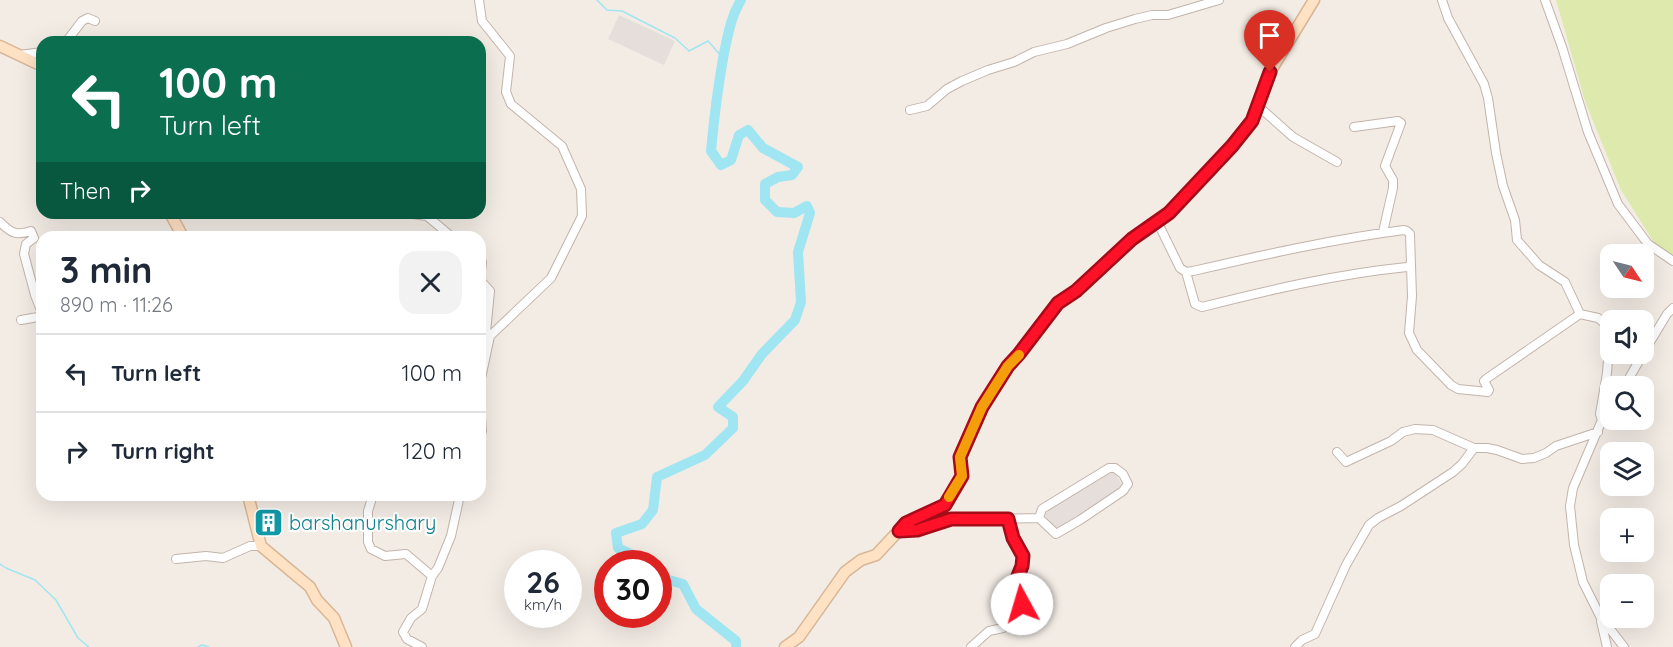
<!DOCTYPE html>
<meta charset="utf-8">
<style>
:root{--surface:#fff;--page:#f2f2f3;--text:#1f2937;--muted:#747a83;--line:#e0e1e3}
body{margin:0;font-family:Quicksand,sans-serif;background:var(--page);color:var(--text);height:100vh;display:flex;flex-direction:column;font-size:22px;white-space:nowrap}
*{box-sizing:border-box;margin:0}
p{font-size:20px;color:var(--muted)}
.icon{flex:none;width:33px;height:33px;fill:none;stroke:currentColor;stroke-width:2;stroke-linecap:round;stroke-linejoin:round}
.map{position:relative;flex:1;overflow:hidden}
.sheet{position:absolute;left:36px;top:231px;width:450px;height:270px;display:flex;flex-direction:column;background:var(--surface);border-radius:18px;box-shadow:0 6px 24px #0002}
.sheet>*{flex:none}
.banner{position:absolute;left:36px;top:36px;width:450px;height:183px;border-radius:18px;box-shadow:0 6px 24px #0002;background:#0b6e4f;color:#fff;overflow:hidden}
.needle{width:39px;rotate:125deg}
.tools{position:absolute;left:1600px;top:244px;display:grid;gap:12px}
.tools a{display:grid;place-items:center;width:54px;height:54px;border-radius:12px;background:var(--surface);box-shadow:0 6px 24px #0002;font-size:30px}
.speed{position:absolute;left:504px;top:550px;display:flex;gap:12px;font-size:30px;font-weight:700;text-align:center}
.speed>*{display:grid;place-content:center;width:78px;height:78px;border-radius:50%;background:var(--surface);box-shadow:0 6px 24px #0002;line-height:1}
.speed small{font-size:15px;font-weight:400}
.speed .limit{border:9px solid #d22;background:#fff;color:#111}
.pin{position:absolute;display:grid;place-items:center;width:51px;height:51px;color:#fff;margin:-62px -26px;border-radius:50% 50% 50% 0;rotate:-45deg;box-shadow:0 0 6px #0007}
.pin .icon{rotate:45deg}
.me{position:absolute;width:66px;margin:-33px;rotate:354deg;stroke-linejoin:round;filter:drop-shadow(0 0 4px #0008)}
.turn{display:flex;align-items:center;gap:21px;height:126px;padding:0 24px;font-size:27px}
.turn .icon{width:78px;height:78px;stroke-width:2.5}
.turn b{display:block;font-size:42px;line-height:51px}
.then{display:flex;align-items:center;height:57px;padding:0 24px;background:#0003;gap:12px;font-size:22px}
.round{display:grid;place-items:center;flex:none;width:63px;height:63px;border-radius:18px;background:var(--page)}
.head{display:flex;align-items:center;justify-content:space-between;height:102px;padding:0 24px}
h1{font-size:36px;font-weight:800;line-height:45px}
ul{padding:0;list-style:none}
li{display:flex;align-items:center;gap:18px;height:78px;padding:0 24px;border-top:2px solid var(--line)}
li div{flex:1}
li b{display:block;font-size:22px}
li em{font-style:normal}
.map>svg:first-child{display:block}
</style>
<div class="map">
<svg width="1673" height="647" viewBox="0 0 1673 647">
<rect width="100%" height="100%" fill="#f3ece5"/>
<path fill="#e5deda" d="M619 15 675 41 664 65 608 39Z
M1112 468 1124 488 1054 530 1042 511Z"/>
<path fill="#dde9ad" d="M1556 0H1673V257L1655 244 1621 190 1585 101Z"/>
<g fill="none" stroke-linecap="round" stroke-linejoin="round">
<path stroke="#a0e5f2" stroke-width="1.5" d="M597 0 607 10 622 11 675 38 689 51 708 41 723 58
M0 564 6 568 35 580 56 600 78 638 89 647
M198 647 202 645 209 647"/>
<path stroke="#a0e5f2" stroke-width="10" d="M642 564 633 555 618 548 616 533 642 524 653 510 657 477 705 455 733 428V417L718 407 743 381 762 354 795 320 801 302 798 252 810 213 807 206 794 213 777 212 765 200V184L778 177 792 175 798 167 763 148 748 130 739 135 731 160 721 165 711 151C714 118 718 86 724 53 728 35 731 16 741 0
M658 577 683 584 696 609 736 641V647"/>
<defs>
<path id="street" d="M479 0 482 21 510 56 506 92 511 104 562 146 581 189 582 216 551 278 490 336 480 383
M1442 0 1448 18 1484 84 1488 98 1496 153 1503 186 1515 220 1517 240 1539 265 1565 282 1580 314 1598 318 1604 323 1610 335 1607 373 1600 414 1602 420
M1545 0 1562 47 1588 132 1618 204 1648 244 1673 261
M66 42 82 21 88 18 95 21
M20 55 42 52
M1258 106 1293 137 1337 162
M910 110 927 106 947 89 962 81 988 70 1014 62 1034 52 1067 44 1106 28 1135 19 1152 15H1168L1219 0
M1354 127 1398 121 1401 123 1385 166 1393 180V188L1383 232
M405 213 427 216 452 237
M1157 221 1180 268 1186 272 1193 271C1263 255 1333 239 1404 230L1407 231 1410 234 1412 296 1409 333 1417 350 1451 385 1458 389 1488 392 1489 390 1484 381 1486 379 1580 314
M0 222C11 233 16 236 31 231L34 238 26 244 24 254 35 295 42 313
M480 260 482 262 480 280 490 291 486 332 490 336
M1186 272 1195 304 1202 307C1269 290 1337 274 1407 267L1410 265
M21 320 38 317 42 315
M1644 352 1667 314 1673 308
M1624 387 1643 354
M480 405 482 431 480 437
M1611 408 1602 420 1573 488 1570 506 1574 545 1583 582 1600 616 1624 647
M1337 452 1346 462 1391 441 1403 432 1415 429 1433 430 1474 448
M373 495 368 511V542L371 549 385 556 406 554 432 576
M899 531 917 530 951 520 1039 518 1056 534 1080 520 1123 491 1128 484 1123 474 1115 468H1109L1042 509 1039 518
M176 559 206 556 223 558 250 546H261
M1601 621 1607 647
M422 647 407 639 403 632 411 618 422 609 432 576 438 568 451 536 460 495
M971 647 989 631 1003 628 1012 617 1021 610 1022 604 1018 584 1019 576 1022 566 1023 556 1013 538 1008 519
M1295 647 1302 640 1315 634 1346 565 1369 525 1378 518 1401 506 1453 472 1462 464 1474 448H1487L1497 450 1522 459 1534 458 1546 453 1556 446 1598 432"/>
<path id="secondary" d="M0 46 42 66
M170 213 183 237
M248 495 261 546 310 587 317 600 334 618 346 647
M785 647 799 637 845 572 861 560 876 555 906 523 945 505 962 476 960 457 983 407 1008 366 1019 354 1057 303 1076 291 1132 239 1169 213 1232 146 1252 121 1270 72 1314 0"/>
</defs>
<use href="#street" stroke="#c2b4ab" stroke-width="10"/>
<use href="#secondary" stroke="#d8b696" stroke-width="13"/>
<use href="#street" stroke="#fff" stroke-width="8"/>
<use href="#secondary" stroke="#ffe2c4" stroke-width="10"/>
</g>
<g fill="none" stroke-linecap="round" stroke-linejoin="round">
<defs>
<path id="route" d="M1022 604 1018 584V576L1022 566 1023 556 1013 538 1008 519H951L917 530 899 531 906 523 945 505 962 476 960 457 982 407 1008 366 1019 354 1058 303 1076 291 1132 239 1169 213 1232 146 1252 121 1270 72"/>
</defs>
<use href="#route" stroke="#a60b19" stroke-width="15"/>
<use href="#route" stroke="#ff1127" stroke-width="10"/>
<path stroke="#f59e0b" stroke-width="10" d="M949 497 962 476 960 457 982 407 1008 366 1019 355"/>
</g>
<defs>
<symbol id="building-square" viewBox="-11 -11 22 22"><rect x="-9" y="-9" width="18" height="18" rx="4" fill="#0f9aa8" stroke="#fff"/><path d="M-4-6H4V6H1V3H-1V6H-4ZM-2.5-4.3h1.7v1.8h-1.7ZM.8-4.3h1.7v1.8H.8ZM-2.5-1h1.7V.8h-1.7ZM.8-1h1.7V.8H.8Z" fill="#fff"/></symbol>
</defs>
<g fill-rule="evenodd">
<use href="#building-square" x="252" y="506" width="33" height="33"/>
</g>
<g text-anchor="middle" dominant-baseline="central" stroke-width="4.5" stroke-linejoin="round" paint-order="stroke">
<g font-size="20" fill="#0d838f" stroke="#fff" text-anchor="start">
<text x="289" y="522">barshanurshary</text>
</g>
</g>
</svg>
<div class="tools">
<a><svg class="needle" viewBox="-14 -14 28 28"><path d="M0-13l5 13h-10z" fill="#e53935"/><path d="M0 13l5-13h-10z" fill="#747a83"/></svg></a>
<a><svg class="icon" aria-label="sound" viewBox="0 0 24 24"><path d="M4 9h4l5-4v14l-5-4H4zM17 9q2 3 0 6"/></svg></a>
<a><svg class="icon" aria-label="search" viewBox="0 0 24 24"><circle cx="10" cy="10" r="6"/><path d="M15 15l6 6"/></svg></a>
<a><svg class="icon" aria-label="layers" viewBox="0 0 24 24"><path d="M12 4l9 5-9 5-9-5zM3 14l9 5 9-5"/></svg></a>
<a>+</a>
<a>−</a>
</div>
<div class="speed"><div>26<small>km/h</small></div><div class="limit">30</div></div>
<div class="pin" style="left:1270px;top:72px;background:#d93025"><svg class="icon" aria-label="arrive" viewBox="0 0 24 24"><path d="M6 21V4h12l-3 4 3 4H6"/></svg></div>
<svg class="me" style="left:1022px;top:604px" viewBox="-20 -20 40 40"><circle r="19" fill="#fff"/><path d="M0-13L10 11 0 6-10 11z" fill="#ff1127"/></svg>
<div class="banner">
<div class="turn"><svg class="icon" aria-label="left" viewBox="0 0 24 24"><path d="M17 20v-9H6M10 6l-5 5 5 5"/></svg><div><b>100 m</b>Turn left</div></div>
<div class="then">Then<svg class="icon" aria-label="right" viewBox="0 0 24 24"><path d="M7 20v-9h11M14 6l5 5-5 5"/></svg></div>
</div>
<section class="sheet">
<div class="head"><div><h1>3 min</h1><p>890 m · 11:26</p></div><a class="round"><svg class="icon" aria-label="close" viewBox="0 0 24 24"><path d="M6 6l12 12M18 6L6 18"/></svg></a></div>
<ul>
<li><svg class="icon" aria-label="left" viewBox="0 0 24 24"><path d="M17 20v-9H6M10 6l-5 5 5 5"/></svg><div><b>Turn left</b></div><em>100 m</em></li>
<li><svg class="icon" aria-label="right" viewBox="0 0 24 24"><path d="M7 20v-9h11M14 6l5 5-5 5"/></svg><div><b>Turn right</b></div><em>120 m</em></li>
</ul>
</section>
</div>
